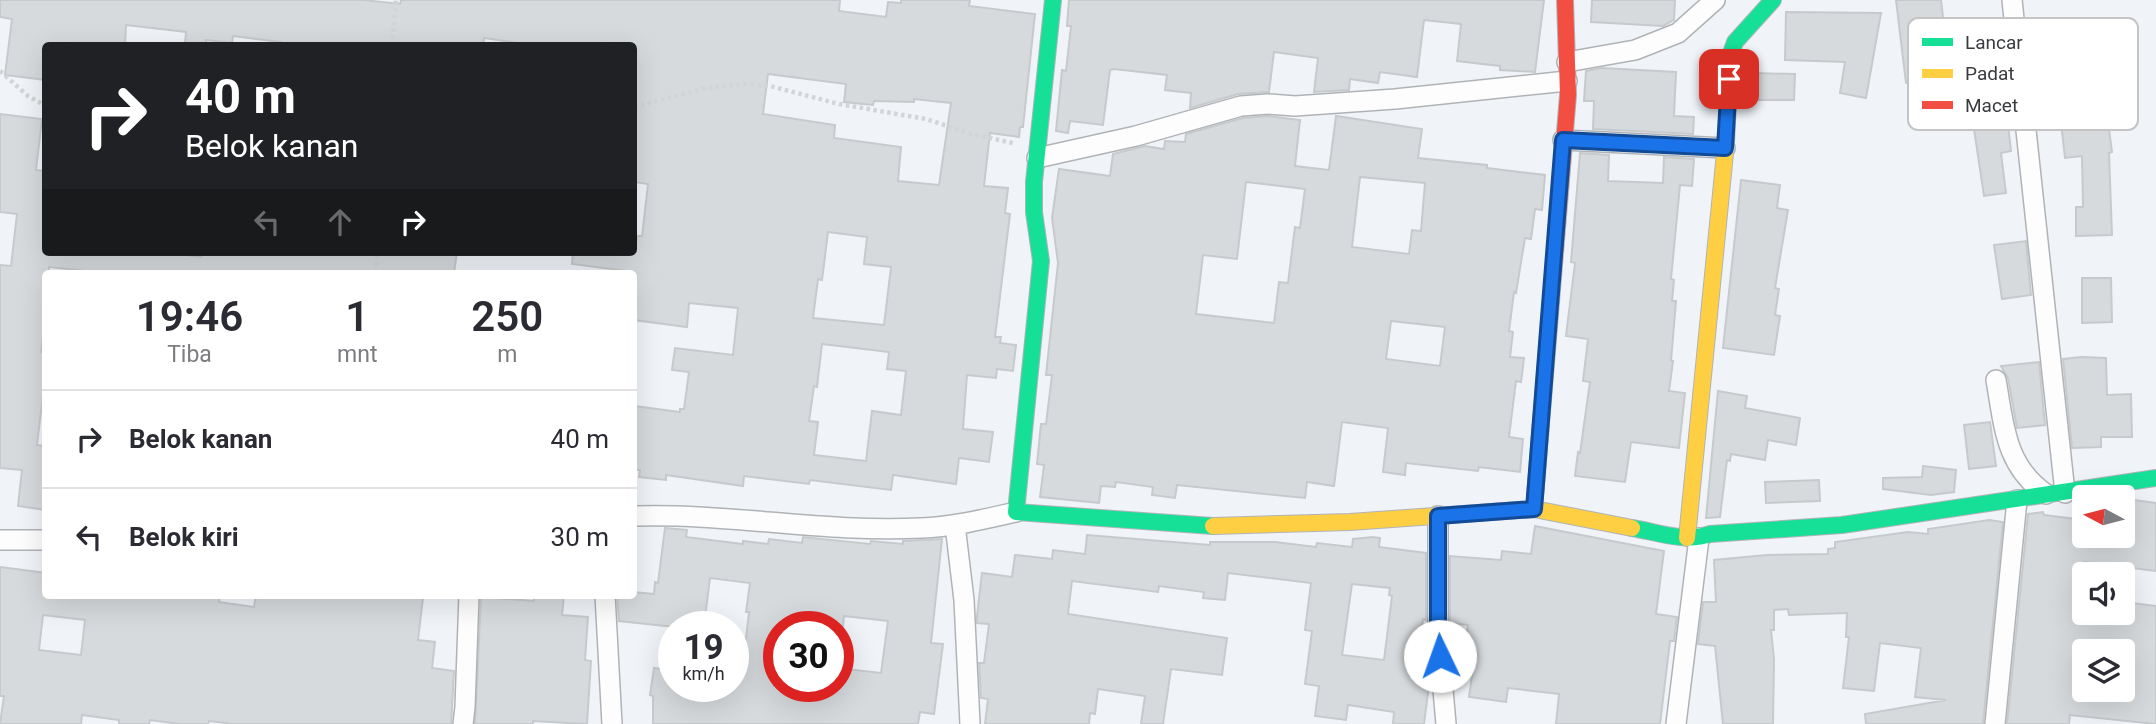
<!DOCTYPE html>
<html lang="id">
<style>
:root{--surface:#fff;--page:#f2f2f3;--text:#2b2b33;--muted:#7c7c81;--line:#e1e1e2}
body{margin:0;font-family:Roboto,sans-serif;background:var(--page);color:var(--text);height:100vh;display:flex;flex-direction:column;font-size:26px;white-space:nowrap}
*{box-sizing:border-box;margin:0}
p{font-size:23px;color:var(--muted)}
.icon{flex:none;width:38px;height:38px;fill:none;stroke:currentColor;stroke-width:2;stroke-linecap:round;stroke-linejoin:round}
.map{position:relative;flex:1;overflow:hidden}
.side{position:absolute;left:42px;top:270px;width:595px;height:329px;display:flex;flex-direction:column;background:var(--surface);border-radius:7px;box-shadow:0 7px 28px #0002}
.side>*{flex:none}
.banner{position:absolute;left:42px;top:42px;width:595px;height:214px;border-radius:7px;box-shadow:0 7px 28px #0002;background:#202124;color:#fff;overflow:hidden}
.needle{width:46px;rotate:277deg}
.controls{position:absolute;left:2072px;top:485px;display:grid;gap:14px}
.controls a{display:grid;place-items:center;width:63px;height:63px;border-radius:7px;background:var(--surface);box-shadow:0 7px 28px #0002;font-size:35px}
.speed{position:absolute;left:658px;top:611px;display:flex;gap:14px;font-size:35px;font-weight:700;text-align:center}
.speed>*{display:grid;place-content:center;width:91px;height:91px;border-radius:50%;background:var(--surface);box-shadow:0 7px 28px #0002;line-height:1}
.speed small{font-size:18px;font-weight:400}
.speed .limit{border:10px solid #d22;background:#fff;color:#111}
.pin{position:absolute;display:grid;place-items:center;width:60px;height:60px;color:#fff;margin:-30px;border-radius:14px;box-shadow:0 4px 10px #0006}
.me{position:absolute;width:77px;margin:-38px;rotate:357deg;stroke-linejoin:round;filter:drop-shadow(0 0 5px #0008)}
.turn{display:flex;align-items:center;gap:24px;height:147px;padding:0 28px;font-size:32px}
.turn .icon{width:91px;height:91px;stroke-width:2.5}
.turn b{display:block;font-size:49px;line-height:60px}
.lanes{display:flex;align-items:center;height:66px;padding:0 28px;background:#0003;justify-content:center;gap:35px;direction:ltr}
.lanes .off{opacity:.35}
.eta{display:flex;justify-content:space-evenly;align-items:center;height:119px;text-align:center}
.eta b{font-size:42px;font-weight:600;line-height:49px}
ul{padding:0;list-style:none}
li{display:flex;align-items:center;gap:21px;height:98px;padding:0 28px;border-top:2px solid var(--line)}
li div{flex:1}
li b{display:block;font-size:26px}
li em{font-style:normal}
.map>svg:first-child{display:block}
</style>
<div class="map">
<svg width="2156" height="724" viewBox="0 0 2156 724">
<rect width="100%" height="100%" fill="#f0f4f9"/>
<path fill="#d6dadd" stroke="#c6cacc" stroke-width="2" fill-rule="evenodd" d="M0 0H364L400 4 401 0H840L839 11 886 17 888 2 901 3V0H970L969 6 1035 14 1023 127H1020L1019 137 990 133 984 186 1008 188 1005 213 1010 214 995 337H1001L1000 343 1016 345 1013 371 997 369 996 378 967 375 963 429 993 432 989 462 959 458 956 484 893 475 891 490 810 480 809 484 744 476 743 486 666 475V480L639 477 640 470H634V406L680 412V409H684L689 372 672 370 675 348 733 355 738 308 689 303 687 327 634 320V272L572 264 573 252H635L637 236H642L648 184 634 182V46H538L484 38 483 46H280L281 42 233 36 232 43 206 40V46H197L185 44 186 32 126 25 125 46H46V80L5 75 12 19 0 17ZM768 74 846 84 844 102 873 105 874 101 914 102V99L951 103 939 185 898 181 901 147 834 138 835 125 763 114ZM828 232 867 237 864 264 891 267 884 325 813 318 818 279 822 280ZM822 344 889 352 887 369 906 371 901 415 872 411 866 461 814 455 818 422 809 421 814 386 817 387Z
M1069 0H1544L1535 72 1500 70V66L1457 61 1461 24 1424 20 1417 77 1380 72 1378 83 1350 79 1349 90 1314 92 1318 58 1274 52 1269 92 1238 94 1190 108 1191 93 1165 90 1167 75 1114 69 1110 70 1103 125 1070 121 1068 133 1056 131 1062 70 1066 71 1071 26H1067Z
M1592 0H1675L1674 20 1663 26 1591 22Z
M1896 0H1941L1946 42 1994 37 1997 60 2000 59 2003 80H1998L2003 125H2008L2011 151 2001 153 2006 193 1984 196 1974 129 1982 128 1975 75 1906 83Z
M1786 12 1881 13 1866 98 1840 93 1845 62 1785 60Z
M2064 38 2067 70 2079 69 2086 124 2108 121 2112 152 2109 153 2112 235 2076 236V207H2083L2082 156 2065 158 2058 96 2048 97 2045 73H2048L2045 40Z
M1602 68 1676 72 1674 116 1694 117 1693 134 1593 129 1594 101H1584L1586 71Z
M1753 73 1795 74 1794 100H1753Z
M0 114 42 119 36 170 46 171V252H160L201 257 202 252H457L454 273H105L49 267V273H46V311L41 352 46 353V370L37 445 46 446V510L18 506 22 470 0 468V265L11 266 17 214 0 212Z
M1267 116 1300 120 1295 166 1329 170 1336 116 1422 129 1418 158 1487 165V168L1545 175 1542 210 1535 209 1531 239 1525 238 1516 293 1514 292 1509 331 1513 332 1510 357 1524 358 1521 382 1516 381 1509 437 1523 439 1520 472 1479 467 1478 471 1406 463 1405 475 1383 472 1388 428 1342 422 1334 486 1307 482 1305 498 1177 485 1175 498 1152 495 1153 487 1116 482 1115 487 1101 486 1099 503 1040 497 1044 465 1037 464 1041 424H1046L1052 375H1046L1058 263 1052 218 1059 169 1110 176 1113 154 1145 146 1164 149 1165 141 1185 142 1186 134 1243 118ZM1360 177 1425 183 1421 231 1412 230 1409 254 1352 247ZM1246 182 1305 189 1300 228 1295 227 1288 283 1279 282 1274 323 1196 314 1203 255 1237 259ZM1391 321 1445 327 1440 366 1386 359Z
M1580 153 1609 155 1608 181 1663 183 1664 157 1694 159 1692 186 1680 185 1671 279 1674 280 1672 301H1676L1671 361H1673L1669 391 1685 393 1679 448 1631 442 1625 482 1575 476 1578 452 1580 453 1590 382 1583 381 1588 339 1566 336 1575 263 1571 262Z
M1741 180 1780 185 1777 208 1788 210 1775 288 1779 289 1775 315 1780 316 1774 355 1723 348Z
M2026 241 2031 295 2002 299 1994 245Z
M2082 278H2111L2112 322 2082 323Z
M2082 357 2106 358 2107 395 2131 394 2132 437H2101V447L2072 448 2063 359Z
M2039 362 2045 425 2017 428 2008 378 2001 366Z
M1718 391 1747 396 1745 408 1800 418 1796 445 1768 440 1765 460 1731 454 1730 461 1727 460 1720 517 1706 518Z
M1990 422 1996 466 1969 469 1964 425Z
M1923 466 1956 470 1954 492 1931 495 1883 489V478L1922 477Z
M1819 480 1820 501 1766 503 1765 482Z
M2127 499 2156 503V571L2084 562V612H2123V602L2156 606V724L2070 715 2069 724H2007L2028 514 2043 512 2044 515 2084 520V536L2123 541V500ZM2084 651H2123V690H2084Z
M1989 520 2003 522 1983 724H1866L1865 714 1946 700 1915 697 1921 648 1880 643 1874 691 1843 688 1849 637H1846L1847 613 1789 615 1788 609 1774 610V630H1771L1774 659 1773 724H1723L1715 646 1698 644 1703 602H1716L1714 560 1767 555 1828 554V549L1835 548V542L1908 532 1928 534V529Z
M1535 526 1664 551 1656 614 1677 617 1674 641H1670L1660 724H1556L1559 694 1508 688 1506 702 1469 697 1473 668 1462 667 1468 625 1450 623V556L1501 560 1502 551 1531 554Z
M665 528 687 530 686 537 743 544V541L768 544 769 539 802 543 803 537 870 544 871 541 903 544V541L942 539 931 643 943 644 934 714 920 712 918 724H653V696L650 695 654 668 674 671V686H733V646L745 647 749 612H746L750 583 710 578 704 626H665L619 621 617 595H634V592L654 594 655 582 658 583ZM844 616 888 621 881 673 838 668V686H774L779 626H843Z
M1087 535 1210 545V542H1275L1316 547 1317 543 1352 547 1353 539 1373 537 1380 538 1379 547 1426 553V620L1423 619 1416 675 1430 677 1424 724H1393L1394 712 1348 705 1346 720 1315 716 1319 686 1305 684 1312 631 1305 630 1311 583 1228 573 1225 600 1203 598 1204 592 1159 586 1158 592 1072 581 1068 614 1227 638 1222 675 1171 669 1163 724H1141L1145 696 1098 689 1095 714 1090 713 1089 724H985L988 699 981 698 979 663H984L989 624 977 623V616L982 573 1012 577 1015 555 1052 559 1053 550 1085 554ZM1352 584 1390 588 1389 595 1392 596 1384 660 1342 655Z
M0 567 46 573V595H220L219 602 254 607 256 595H399L423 598 418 640 435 642 432 668 454 671 451 724H234L209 721 208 724H180L150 720 149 724H119V720L82 715 81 724H0L4 696H0ZM43 615 85 620 81 655 39 650Z
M534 595H564L562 615 588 617 585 660 591 661 587 724 533 721V724H475L481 597 534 601Z"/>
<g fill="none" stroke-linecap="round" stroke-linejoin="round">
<defs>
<path id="street" d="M2012 0 2065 493
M1567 62 1635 50 1678 33 1715 0
M1563 140 1725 148
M1037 158 1136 136 1241 106 1268 104 1295 106 1395 99 1567 81
M1996 380C2004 425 2005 466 2046 494
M634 516C730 513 825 533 921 528 953 527 985 519 1016 512
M1438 516V633L1446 724
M955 525 964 600 970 724
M0 540H46
M605 595 612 724
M463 724 465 707 469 595
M1676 724 1699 538
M1995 724 2017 500"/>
<path id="fast" d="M1053 0 1034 182V212L1041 261 1016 512 1213 526
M1726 143 1730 56 1735 42 1773 0
M1632 528C1657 532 1685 543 1710 534L1842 525 2156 478"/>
<path id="slow" d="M1553 277 1534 509 1632 528
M1213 526 1350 522 1534 509
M1687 538 1726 143"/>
<path id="jam" d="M1553 277 1568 95 1565 0"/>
</defs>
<use href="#street" stroke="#b0b3b6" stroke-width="22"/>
<use href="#fast" stroke="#b0b3b6" stroke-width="18"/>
<use href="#slow" stroke="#b0b3b6" stroke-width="18"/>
<use href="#jam" stroke="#b0b3b6" stroke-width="18"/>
<path stroke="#d3d4d5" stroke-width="4.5" stroke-dasharray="3.5 3.5" stroke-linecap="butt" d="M392 46 396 0
M0 71 28 96 46 106
M634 107 705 88 745 84 770 86 839 104 926 119 972 134 1013 143
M376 273 377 252"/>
<use href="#street" stroke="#fdfdfe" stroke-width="19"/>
<use href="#fast" stroke="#16e098" stroke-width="16"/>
<use href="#slow" stroke="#ffcf43" stroke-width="16"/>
<use href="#jam" stroke="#f24e42" stroke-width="16"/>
</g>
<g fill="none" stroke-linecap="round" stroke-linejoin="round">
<defs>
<path id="route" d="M1440 656 1438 633V516L1534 509 1563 140 1725 148 1729 79"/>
</defs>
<use href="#route" stroke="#114b97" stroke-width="18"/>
<use href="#route" stroke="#1a73e8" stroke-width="12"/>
</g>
<rect x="1908" y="18" width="230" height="112" rx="10" fill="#fff" stroke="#c4c4c5" stroke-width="2"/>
<rect x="1922" y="38" width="31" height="8" fill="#16e098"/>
<rect x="1922" y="69" width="31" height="9" fill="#ffcf43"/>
<rect x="1922" y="101" width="31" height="8" fill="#f24e42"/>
<g font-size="19" fill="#393b3f">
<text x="1965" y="49">Lancar</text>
<text x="1965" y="80">Padat</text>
<text x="1965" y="112">Macet</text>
</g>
</svg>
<div class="controls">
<a><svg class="needle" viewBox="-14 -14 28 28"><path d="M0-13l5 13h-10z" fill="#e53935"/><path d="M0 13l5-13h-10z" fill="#7c7c81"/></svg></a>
<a><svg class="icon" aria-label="sound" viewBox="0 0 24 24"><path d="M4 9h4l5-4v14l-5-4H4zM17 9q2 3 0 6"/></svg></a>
<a><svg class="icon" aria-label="layers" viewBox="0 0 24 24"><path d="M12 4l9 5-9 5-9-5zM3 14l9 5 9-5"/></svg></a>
</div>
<div class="speed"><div>19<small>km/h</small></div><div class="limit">30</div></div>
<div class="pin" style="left:1729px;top:79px;background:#d93025"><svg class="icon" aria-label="arrive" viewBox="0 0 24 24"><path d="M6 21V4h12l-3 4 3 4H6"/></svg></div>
<svg class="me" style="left:1440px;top:656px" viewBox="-20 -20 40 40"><circle r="19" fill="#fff"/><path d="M0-13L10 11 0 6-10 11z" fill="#1a73e8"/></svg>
<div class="banner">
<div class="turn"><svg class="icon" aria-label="right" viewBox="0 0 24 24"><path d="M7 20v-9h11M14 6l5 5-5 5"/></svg><div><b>40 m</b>Belok kanan</div></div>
<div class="lanes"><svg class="icon off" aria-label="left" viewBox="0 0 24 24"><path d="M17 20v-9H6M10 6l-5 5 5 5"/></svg><svg class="icon off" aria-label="ahead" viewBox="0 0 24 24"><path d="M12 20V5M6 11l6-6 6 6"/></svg><svg class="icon" aria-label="right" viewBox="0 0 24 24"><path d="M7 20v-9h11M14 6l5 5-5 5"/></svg></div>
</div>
<section class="side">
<div class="eta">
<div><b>19:46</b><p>Tiba</p></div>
<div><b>1</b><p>mnt</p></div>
<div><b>250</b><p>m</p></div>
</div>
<ul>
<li><svg class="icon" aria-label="right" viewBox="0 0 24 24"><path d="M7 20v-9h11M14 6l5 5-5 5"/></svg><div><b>Belok kanan</b></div><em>40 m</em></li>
<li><svg class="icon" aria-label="left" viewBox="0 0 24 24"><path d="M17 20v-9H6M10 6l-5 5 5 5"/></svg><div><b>Belok kiri</b></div><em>30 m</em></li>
</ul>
</section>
</div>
